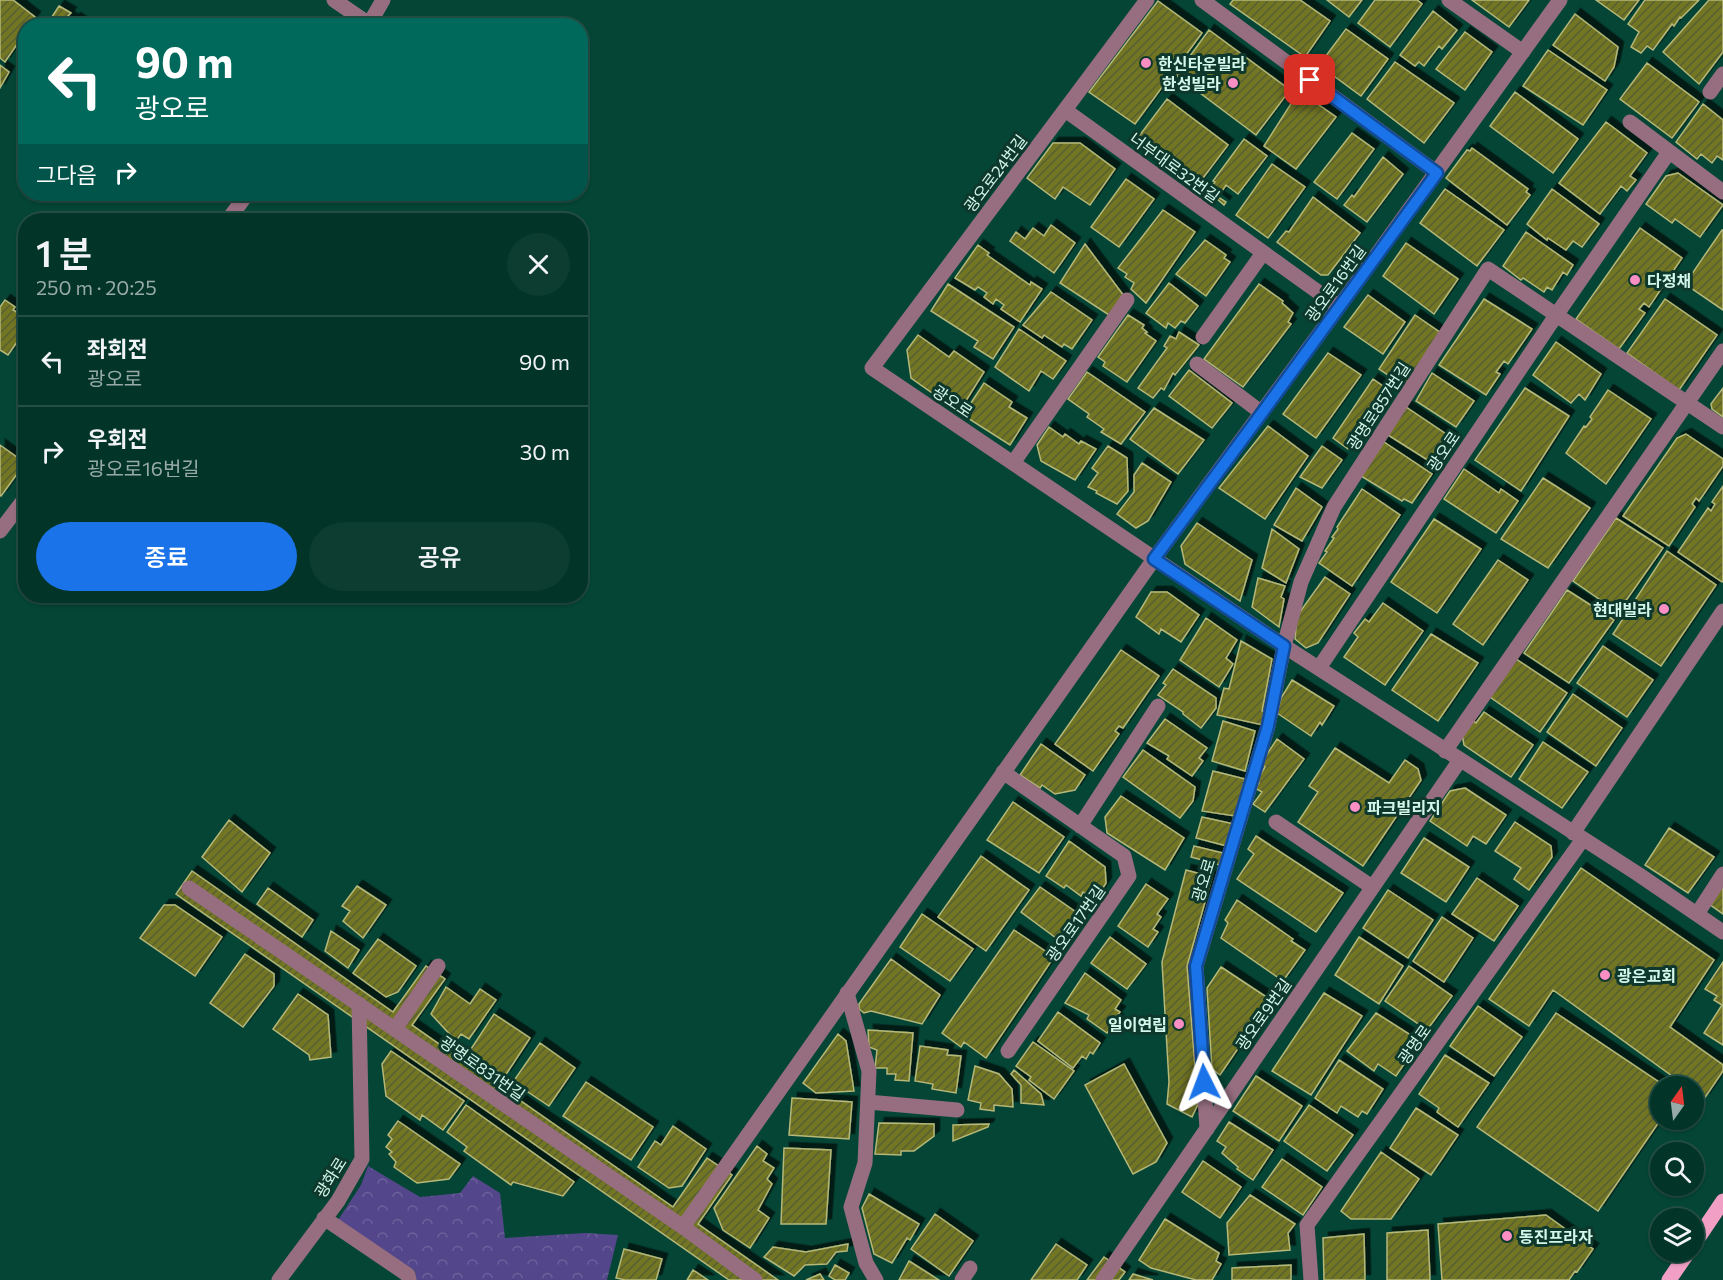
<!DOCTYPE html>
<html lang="ko">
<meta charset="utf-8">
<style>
:root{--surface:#033428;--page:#0d3c30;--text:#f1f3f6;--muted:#97aaa8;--line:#244f45;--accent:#1a73e8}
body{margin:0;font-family:Commissioner,"Noto Sans KR",sans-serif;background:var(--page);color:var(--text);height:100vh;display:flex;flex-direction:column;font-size:22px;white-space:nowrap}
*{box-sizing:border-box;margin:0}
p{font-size:20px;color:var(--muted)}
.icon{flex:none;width:33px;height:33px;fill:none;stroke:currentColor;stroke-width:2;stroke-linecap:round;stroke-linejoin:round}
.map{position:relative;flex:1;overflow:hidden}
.details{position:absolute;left:18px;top:213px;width:570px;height:390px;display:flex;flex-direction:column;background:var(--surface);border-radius:24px;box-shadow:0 2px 4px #0004,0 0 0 2px var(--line)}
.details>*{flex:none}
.top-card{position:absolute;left:18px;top:18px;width:570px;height:183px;border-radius:24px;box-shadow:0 2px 4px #0004,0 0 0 2px var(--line);background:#00695c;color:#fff;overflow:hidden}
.needle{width:39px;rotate:14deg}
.fabs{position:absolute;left:1650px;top:1076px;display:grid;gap:12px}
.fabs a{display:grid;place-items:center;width:54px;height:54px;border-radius:50%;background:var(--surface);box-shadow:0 2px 4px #0004,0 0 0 2px var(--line);font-size:30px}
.pin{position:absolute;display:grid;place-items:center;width:51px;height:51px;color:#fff;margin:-26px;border-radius:12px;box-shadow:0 3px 9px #0006}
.me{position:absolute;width:66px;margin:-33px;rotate:357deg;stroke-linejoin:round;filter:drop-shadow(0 0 4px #0008)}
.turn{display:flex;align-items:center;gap:21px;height:126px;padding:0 18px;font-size:27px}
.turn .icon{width:78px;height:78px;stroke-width:2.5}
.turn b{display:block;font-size:42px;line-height:51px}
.then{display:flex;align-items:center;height:57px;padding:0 18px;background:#0003;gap:12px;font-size:22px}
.round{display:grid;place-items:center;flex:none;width:63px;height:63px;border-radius:32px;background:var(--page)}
.overview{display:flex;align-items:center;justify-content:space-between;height:102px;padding:0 18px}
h1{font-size:36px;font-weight:600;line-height:45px}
.primary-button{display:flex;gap:12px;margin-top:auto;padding:12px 18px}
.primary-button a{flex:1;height:69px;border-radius:36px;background:var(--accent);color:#fff;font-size:24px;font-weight:600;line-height:69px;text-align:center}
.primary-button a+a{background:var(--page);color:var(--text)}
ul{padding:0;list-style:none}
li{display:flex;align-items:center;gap:18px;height:90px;padding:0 18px;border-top:2px solid var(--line)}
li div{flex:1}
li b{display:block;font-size:22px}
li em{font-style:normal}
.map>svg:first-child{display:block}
</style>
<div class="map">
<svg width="1723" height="1280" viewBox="0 0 1723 1280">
<defs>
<pattern id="park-crowns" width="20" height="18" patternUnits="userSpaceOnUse" patternTransform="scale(1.5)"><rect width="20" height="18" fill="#54468a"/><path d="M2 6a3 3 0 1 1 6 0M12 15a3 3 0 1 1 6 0" fill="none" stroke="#6c619b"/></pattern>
<pattern id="building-hatch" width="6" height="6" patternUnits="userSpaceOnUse" patternTransform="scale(1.5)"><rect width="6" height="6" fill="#727423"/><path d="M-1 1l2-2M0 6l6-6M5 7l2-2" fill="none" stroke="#585f34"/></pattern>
<filter id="shadow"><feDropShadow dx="5.5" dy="-5.5" stdDeviation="0" flood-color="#0009"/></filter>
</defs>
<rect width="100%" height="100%" fill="#044535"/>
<path fill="url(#park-crowns)" d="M368 1166 420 1197 460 1193 473 1176 500 1193 505 1238 585 1233 618 1235 607 1280H416L415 1271 338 1220 361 1185Z"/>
<path fill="url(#building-hatch)" stroke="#b5b879" stroke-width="1.5" filter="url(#shadow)" d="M0 0H13L35 17 29 26H26V31L5 62 0 58Z
M1233 0H1300L1330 21 1305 57 1230 4Z
M1327 0H1362L1349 17Z
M1375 0H1417L1422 4 1390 47 1358 23Z
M1472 0H1529L1509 27Z
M1596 0H1639L1624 20Z
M1645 0H1699L1681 18 1680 17 1674 26 1672 24 1653 50 1647 46 1641 53 1631 47 1639 32 1628 24Z
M1709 0H1723V52L1699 84 1663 52Z
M1158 1 1202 33 1135 124 1089 92Z
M59 6 71 13 68 16 73 20 75 18 87 26H46Z
M1433 11 1457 30 1442 49 1439 46 1424 66 1419 62 1415 66 1400 55Z
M1575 14 1618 47 1614 67 1605 81 1553 45Z
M1346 29 1388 59 1361 96 1319 65Z
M1209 30 1290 90 1256 135 1176 75Z
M1465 32 1492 52 1465 90 1436 69Z
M1548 50 1607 90 1583 125 1523 86Z
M1395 62 1454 103 1424 143 1367 99Z
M1647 63 1699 102 1672 138 1620 99Z
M0 65 9 72 0 88Z
M1299 91 1336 117 1296 169 1264 146Z
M1515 92 1578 139 1553 173 1490 126Z
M1167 99 1228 145 1197 186 1136 140Z
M1703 104 1723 120V160L1717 156 1712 163 1701 154 1697 159 1676 142Z
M1606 122 1647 153 1630 176 1636 180 1627 191 1621 186 1600 214 1559 183Z
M1352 133 1374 149 1337 199 1314 182Z
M1244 139 1267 156 1238 194 1226 185 1218 197 1226 202 1224 205 1208 191 1215 182 1213 181Z
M1053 143H1080L1115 169 1090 205 1063 187 1055 199 1027 178Z
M1472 148 1528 189 1526 192 1530 195 1507 225 1446 178 1467 150 1470 151Z
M1383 157 1403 174 1367 222 1344 205 1352 195 1354 197Z
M1272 164 1305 187 1268 238 1236 215Z
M1678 173 1723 205 1700 237 1675 219 1672 223 1646 204 1666 176Z
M1126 179 1154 199 1119 247 1091 227Z
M1445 189 1504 230 1477 266 1420 223Z
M1552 189 1599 224 1582 247 1573 241 1566 250 1548 238 1547 240 1527 224Z
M1313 197 1360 233 1328 275H1321L1277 242 1286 231 1289 232Z
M1163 210 1195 232 1146 303 1131 289 1134 283 1125 277 1127 274 1118 268Z
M1051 225 1075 243 1054 273 1010 241 1016 232 1025 239 1033 228 1044 236Z
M1640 228 1682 258 1649 307 1644 303 1639 309 1645 313 1619 349 1576 319Z
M1722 230H1723V310L1685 284Z
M1526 232 1573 265 1567 275 1563 272 1552 290 1547 287 1544 292 1523 278 1521 280 1503 266Z
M1205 240 1226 255 1224 258 1230 262 1206 296 1176 274Z
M1406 243 1458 279 1434 314 1383 276Z
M1085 244 1124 296 1109 315 1060 283Z
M978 245 989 253 987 255 1030 285 1031 282 1042 289 1020 322 1001 309 1004 305 996 299 993 304 984 297 987 293 978 287 975 290 955 278Z
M1169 283 1198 306 1185 323 1181 321 1175 328 1168 323 1166 328 1146 313Z
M948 284 1014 327 993 359 974 347 978 341 931 311Z
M1259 284 1283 301 1282 303 1293 313 1288 322 1291 324 1243 387 1204 359Z
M1051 292 1092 320 1072 349 1064 344 1062 347 1044 335 1042 338 1023 325Z
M1368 295 1405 322 1383 354 1344 327Z
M1484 299 1532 329 1508 364 1504 361 1496 372 1500 374 1486 395 1439 365Z
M1665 299 1717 335 1679 390 1627 353Z
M5 300 15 307 13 310 20 314 23 310 26 312V329L8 355 0 350V307Z
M1128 315 1144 325 1142 328 1147 332 1145 333 1156 341 1127 382 1103 366 1105 362 1098 357Z
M1415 315 1441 333 1406 387 1379 369Z
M1019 329 1066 361 1053 379 1041 371 1029 391 995 367Z
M1179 332 1199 345 1175 375 1173 373 1164 390 1161 388 1153 398 1138 388 1167 348 1164 346 1170 336 1176 339Z
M918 335 949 357 954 351 984 372 959 412 911 378 907 350Z
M1556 342 1601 374 1585 400 1579 394 1571 403 1533 375Z
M1328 353 1361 375 1316 438 1283 414Z
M1189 370 1232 403 1212 428 1169 396Z
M1087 372 1145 412 1121 444 1101 432 1104 429 1087 417 1089 414 1068 399Z
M1432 373 1474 401 1456 427 1416 401Z
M1373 379 1390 391 1379 406 1382 408 1364 435 1358 432 1348 449 1333 438Z
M984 383 1012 402 1009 407 1027 418 1010 445 963 415Z
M1525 388 1569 416 1521 491 1475 460Z
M1723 388V417L1712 409 1711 404Z
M1608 390 1651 419 1606 484 1566 453 1584 426 1586 427 1592 419 1590 417Z
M1406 407 1452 438 1440 456 1443 459 1437 466 1388 435Z
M1154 408 1204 440 1178 474 1130 439Z
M1268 426 1308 456 1265 519 1219 488Z
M1049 427 1063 437 1065 434 1079 444 1081 441 1096 449 1075 480 1041 461 1037 445Z
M1686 434 1723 459V466L1699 501 1696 498 1692 504 1695 507 1669 546 1623 516 1677 438Z
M1384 442 1432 474 1412 503 1404 499 1402 501 1361 476Z
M0 445 25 463 1 496 0 495Z
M1108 446 1127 458 1128 491 1117 504 1096 493 1097 491 1088 487 1098 473 1092 468Z
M1322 446 1342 460 1322 488 1300 477Z
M1142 463 1171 482 1148 521 1136 528 1117 514 1134 492V475Z
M1464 469 1499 493 1501 489 1518 501 1496 533 1444 499Z
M1543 478 1590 508 1548 568 1501 539Z
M1723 486V580L1722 582 1678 552 1708 508 1711 511 1715 504 1712 502Z
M1296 488 1322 507 1302 541 1274 525Z
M1362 489 1400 515 1352 586 1319 563 1327 552 1325 551 1334 538 1332 537 1338 529 1337 527Z
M1616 518 1663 548 1618 612 1573 581Z
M1434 519 1481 549 1437 613 1391 582Z
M1197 523 1252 560 1240 601 1185 564 1181 546Z
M1272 529 1299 549 1286 583 1262 568Z
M1667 551 1716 585 1661 666 1613 634Z
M1498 560 1528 580 1483 645 1453 624Z
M1325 577 1350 594 1318 643 1306 648 1295 639 1297 616Z
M1258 578 1285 586 1281 597 1284 599 1279 627 1252 607Z
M1567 590 1614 620 1569 683 1524 653Z
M1151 592H1167L1199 615 1181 642 1161 629 1159 634 1136 617Z
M1383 603 1423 631 1385 685 1344 657 1358 637 1354 633 1365 619 1369 622Z
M1206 618 1237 640 1226 658 1233 664 1219 687 1180 660Z
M1431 634 1478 663 1438 721 1392 690Z
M1241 641 1272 659 1262 711 1268 712 1263 725 1217 715 1224 688 1229 689Z
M1603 646 1653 680 1627 717 1577 683Z
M1121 650 1159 676 1123 728 1119 726 1115 731 1119 734 1093 771 1055 744Z
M1516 659 1567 693 1540 732 1490 697Z
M1173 669 1216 698V708L1201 728 1183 714V712L1158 695 1166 685 1163 683Z
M1292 680 1334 706 1322 725 1320 722 1311 736 1277 713 1281 698Z
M1573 694 1622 728 1596 766 1547 732Z
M1484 712 1533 745 1511 777 1464 745 1462 734 1471 720 1476 723Z
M1165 719 1207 748 1199 758 1203 761 1192 776 1167 759 1169 756 1147 743Z
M1223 721 1255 731 1245 771 1212 761Z
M1277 739 1304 759 1265 812 1253 804 1262 792 1255 788 1259 783 1257 780 1265 767 1261 763Z
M1543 742 1588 772 1562 808 1519 779Z
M1041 744 1085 775 1075 790 1055 794 1042 785 1040 788 1020 775Z
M1335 748 1389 783 1405 760 1418 769 1421 780 1363 866 1298 822 1318 792 1309 786Z
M1143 750 1195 787 1193 801 1180 818 1123 777Z
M1213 771 1245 779 1235 816 1202 811Z
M1465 788 1506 815 1486 844 1473 836 1467 846 1430 821 1450 791Z
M1121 796 1184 838 1165 870 1107 833 1105 817Z
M1013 802 1064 837 1039 873 987 840Z
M1202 817 1234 824 1227 846 1196 838Z
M229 820 270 853 242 892 202 857Z
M1515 822 1551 846 1552 857 1529 890 1514 879 1521 868 1495 851Z
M1669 828 1714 857 1688 893 1645 865Z
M1256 836 1343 893 1316 932 1237 879 1254 854 1248 849Z
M1424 838 1469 867 1446 902 1401 873Z
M1069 841 1105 867 1106 883 1095 900 1083 892 1081 896 1066 885 1064 888 1046 876Z
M1194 846 1223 853 1220 865 1191 857Z
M981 856 1029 890 986 951 938 917Z
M1581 868 1714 960 1670 1027 1723 1065V1071L1704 1099 1694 1091V1086H1686L1553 990 1529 1026 1489 999Z
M1186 870 1212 877 1187 966 1198 1104 1192 1117 1167 1104 1169 1082 1162 962Z
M192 871 393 1012 426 966 445 979 412 1025 673 1207 707 1158 732 1175 698 1224 778 1280H729L176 894Z
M1477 878 1518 906 1494 941 1452 914Z
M1723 883V914L1709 904Z
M1146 884 1168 899 1157 914 1161 917 1153 929 1158 932 1148 947 1118 926Z
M357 886 386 905 363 938 343 921 350 911 342 906Z
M1040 887 1083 917 1067 939 1059 934 1056 938 1021 912Z
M268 888 313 920 302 937 257 904Z
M1388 890 1433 920 1408 958 1363 928Z
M1237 900 1293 939 1291 941 1305 950 1283 981 1221 938 1228 923 1225 920Z
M164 905H175L222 937 195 976 140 938Z
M922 914 973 949 950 981 900 947Z
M1442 917 1473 938 1444 982 1413 961Z
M1014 930 1054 957 986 1058 964 1042 961 1047 942 1033Z
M331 931 359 950 348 968 325 951Z
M1110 937 1146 964 1127 989 1091 963Z
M1359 937 1403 966 1379 1004 1335 975Z
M378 939 416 966 398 992 386 997 353 973Z
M245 954 274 974V986L243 1027 210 1003Z
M891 959 940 995 922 1024 871 1011 864 1013 859 1009V1004Z
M1723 962V1045L1704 1033 1722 1005 1714 1000 1717 996 1705 989Z
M1409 966 1452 996 1427 1030 1385 1001Z
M1221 967 1271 1000 1220 1075 1212 1069 1207 988Z
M1085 973 1121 1000 1115 1009 1120 1012 1115 1018 1118 1020 1107 1033 1087 1019 1089 1015 1065 1003Z
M446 987 470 1004 480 989 496 1000 469 1039 461 1034 456 1041 431 1014Z
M1324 993 1362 1016 1311 1095 1272 1071Z
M298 994 328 1015 331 1057 310 1060 309 1055 273 1029Z
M1478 1006 1522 1037 1494 1076 1450 1046Z
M1058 1012 1100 1043 1093 1054 1090 1052 1086 1059 1082 1056 1073 1068 1038 1041Z
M1376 1013 1420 1041 1396 1076 1378 1064 1374 1071 1347 1051Z
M1556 1013 1665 1086H1660L1661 1119 1598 1211 1477 1127Z
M494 1014 530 1038 505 1076 469 1052Z
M868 1030 913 1033 909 1081 895 1080 896 1074H887V1068H875L877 1050 869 1047Z
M838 1034 846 1041 854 1091 816 1093 803 1083Z
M1033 1042 1074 1071 1054 1099 1029 1080 1031 1077 1016 1066Z
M540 1043 575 1068 549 1106 513 1082Z
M920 1046 948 1050 947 1055 961 1056 956 1093 932 1089 933 1084 915 1081Z
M391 1051 464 1101 443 1130 422 1115 420 1120 386 1096 382 1064Z
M1445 1055 1489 1083 1458 1127 1437 1112 1439 1108 1419 1094Z
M1339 1060 1383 1089 1367 1114 1362 1111 1358 1117 1341 1106 1337 1113 1315 1098Z
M1124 1064 1167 1143 1156 1162 1133 1174 1085 1085Z
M975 1066 999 1074 1012 1089 1013 1107 994 1105V1111L980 1109 981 1103 968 1100Z
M1014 1070 1041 1094 1044 1105 1021 1103V1085L1011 1074Z
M1256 1076 1302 1106 1279 1141 1233 1111Z
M586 1082 653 1127 631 1160 563 1116Z
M792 1098 852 1102 849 1139 789 1135Z
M466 1105 574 1182 563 1196 513 1182 511 1185 464 1151 467 1147 447 1132Z
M1309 1105 1353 1135 1327 1171 1284 1141Z
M1416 1108 1458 1135 1431 1175 1390 1148Z
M398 1121 460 1164 449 1179 417 1183 394 1167 396 1162 389 1154 392 1152 386 1147 392 1139 388 1135Z
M1229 1122 1273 1150 1253 1180 1237 1169 1238 1167 1222 1153 1226 1147 1217 1141Z
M879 1123 934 1124V1136L914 1151H901V1155L875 1154Z
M989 1124 988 1127 953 1141V1125Z
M673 1126 706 1149 682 1186 669 1188 638 1167 655 1141 661 1145Z
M757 1146 767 1154 763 1161 774 1168 767 1179 772 1184 758 1210 769 1218 750 1248 723 1230 714 1208Z
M784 1148 831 1150 826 1224H781Z
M1381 1152 1419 1179 1391 1219H1351L1341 1211Z
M1282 1159 1322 1187 1303 1215 1262 1187Z
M1203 1161 1241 1187 1220 1218 1182 1192Z
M869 1194 919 1224 910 1240 907 1238 892 1263 874 1254 862 1208Z
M1250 1195 1295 1224 1288 1233 1290 1250 1229 1255 1227 1223Z
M935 1214 973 1241 949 1276 911 1249Z
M1546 1215 1593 1249 1577 1272 1575 1271 1569 1280H1442L1438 1224Z
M1165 1219 1219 1253 1216 1261 1221 1264 1212 1280H1196L1151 1268 1139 1260Z
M1428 1230 1430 1280H1387V1233Z
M1364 1234 1365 1280H1324L1323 1238Z
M848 1244 847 1251 836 1252 827 1264 805 1265 794 1276 764 1257 773 1247 806 1252Z
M1056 1244 1087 1265 1077 1280H1031Z
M624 1249 662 1259 656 1280H625L616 1278Z
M1104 1257 1125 1272 1119 1280H1087Z
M909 1261 939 1280H899Z
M835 1265 849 1273 845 1280H835L829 1276Z
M1291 1265V1280H1232V1268Z
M693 1270 708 1280H687Z
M820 1274 824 1280H806Z
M1133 1274 1153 1280H1129Z"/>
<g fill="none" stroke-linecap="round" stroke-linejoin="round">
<path stroke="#966e80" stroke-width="15" d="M334 0 369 24
M1147 0 872 368 1284 646 1638 874 1723 932
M1202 0 1437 173
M1449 0 1523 52
M368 26 383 0
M1710 92 1723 74
M1065 110 1339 307
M1630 122 1723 192
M228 220 247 194
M1203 337 1263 253
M1197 364 1262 413
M1013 463 1127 300
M0 531 26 497
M1319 668 1557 314 1669 152
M1445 751 1723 351
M1003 772 1124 856 1129 876 1008 1051
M1276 822 1372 887
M1080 826 1158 706
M1573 833 1723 611
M189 888 683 1227 755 1280
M1697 914 1723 874
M847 993 869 1071 865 1163 851 1207 866 1263 876 1280
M395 1029 438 966
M868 1102 957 1110
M1207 1129 1196 966 1268 726 1284 646 1301 582 1334 507 1488 269 1723 427
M324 1218 408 1275 409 1280
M683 1227 1154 559 1339 307 1560 0
M279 1280 338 1201 362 1159 359 1004
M962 1280 970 1268
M1103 1280 1460 760
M1311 1280 1307 1225 1583 839"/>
<path stroke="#f19fc5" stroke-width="15" d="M1694 1244 1723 1201
M1669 1280 1689 1251"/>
</g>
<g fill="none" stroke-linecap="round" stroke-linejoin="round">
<defs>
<path id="route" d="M1204 1082 1196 966 1268 726 1284 646 1154 559 1262 413 1437 173 1310 80"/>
</defs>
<use href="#route" stroke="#114b97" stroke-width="15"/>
<use href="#route" stroke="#1a73e8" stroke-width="10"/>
</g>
<g fill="#fb8fc4" stroke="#0f382c" stroke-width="2">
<circle cx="1146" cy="63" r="6"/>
<circle cx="1233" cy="83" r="6"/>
<circle cx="1635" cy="280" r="6"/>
<circle cx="1664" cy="609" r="6"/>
<circle cx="1355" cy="807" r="6"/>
<circle cx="1605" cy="975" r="6"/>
<circle cx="1179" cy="1024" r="6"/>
<circle cx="1507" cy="1236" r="6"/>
</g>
<g text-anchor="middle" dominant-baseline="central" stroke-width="6" stroke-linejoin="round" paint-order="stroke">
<g font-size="16" font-weight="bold" fill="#d3f7ea" stroke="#0f382c" text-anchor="start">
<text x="1158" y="63">한신타운빌라</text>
<text x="1221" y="83" text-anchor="end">한성빌라</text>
<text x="1647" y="280">다정채</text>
<text x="1652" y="609" text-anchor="end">현대빌라</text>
<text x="1367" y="807">파크빌리지</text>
<text x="1617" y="975">광은교회</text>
<text x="1167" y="1024" text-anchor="end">일이연립</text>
<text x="1519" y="1236">동진프라자</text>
</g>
<g font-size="16" fill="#d3f7ea" stroke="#0f382c">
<text transform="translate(1175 167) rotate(36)">너부대로32번길</text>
<text transform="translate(995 173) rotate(-53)">광오로24번길</text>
<text transform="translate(1335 283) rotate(-54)">광오로16번길</text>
<text transform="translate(953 401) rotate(34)">광오로</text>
<text transform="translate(1378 406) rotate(-57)">광명로857번길</text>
<text transform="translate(1443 451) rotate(-56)">광오로</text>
<text transform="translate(1203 880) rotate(-73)">광오로</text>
<text transform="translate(1075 923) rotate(-55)">광오로17번길</text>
<text transform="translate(1263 1014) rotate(-55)">광오로9번길</text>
<text transform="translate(1414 1044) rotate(-55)">광명로</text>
<text transform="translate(483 1068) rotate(35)">광명로831번길</text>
<text transform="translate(330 1177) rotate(-58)">광화로</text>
</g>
</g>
</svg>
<div class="fabs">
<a><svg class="needle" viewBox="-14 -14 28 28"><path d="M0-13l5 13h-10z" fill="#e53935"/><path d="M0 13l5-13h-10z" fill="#97aaa8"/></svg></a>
<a><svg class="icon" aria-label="search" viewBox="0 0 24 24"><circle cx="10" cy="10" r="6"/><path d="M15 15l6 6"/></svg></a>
<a><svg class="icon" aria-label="layers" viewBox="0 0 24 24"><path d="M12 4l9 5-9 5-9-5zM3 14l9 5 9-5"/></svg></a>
</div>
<div class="pin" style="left:1310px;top:80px;background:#d93025"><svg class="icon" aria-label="arrive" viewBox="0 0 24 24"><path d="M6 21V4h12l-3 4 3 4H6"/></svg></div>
<svg class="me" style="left:1204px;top:1082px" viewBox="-20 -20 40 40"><path d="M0-17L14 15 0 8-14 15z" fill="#1a73e8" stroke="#fff" stroke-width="4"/></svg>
<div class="top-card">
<div class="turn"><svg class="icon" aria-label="left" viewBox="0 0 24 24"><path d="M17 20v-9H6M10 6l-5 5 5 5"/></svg><div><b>90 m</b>광오로</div></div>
<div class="then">그다음<svg class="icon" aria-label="right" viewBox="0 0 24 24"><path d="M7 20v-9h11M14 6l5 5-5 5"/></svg></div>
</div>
<section class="details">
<div class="overview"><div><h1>1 분</h1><p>250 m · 20:25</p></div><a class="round"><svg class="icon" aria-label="close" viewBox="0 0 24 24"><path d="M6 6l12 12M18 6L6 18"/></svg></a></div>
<ul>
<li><svg class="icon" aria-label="left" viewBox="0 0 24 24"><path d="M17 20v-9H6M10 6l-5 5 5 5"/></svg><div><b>좌회전</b><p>광오로</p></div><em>90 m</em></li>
<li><svg class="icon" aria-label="right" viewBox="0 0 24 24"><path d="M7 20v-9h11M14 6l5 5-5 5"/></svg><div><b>우회전</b><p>광오로16번길</p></div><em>30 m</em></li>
</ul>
<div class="primary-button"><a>종료</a><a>공유</a></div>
</section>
</div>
